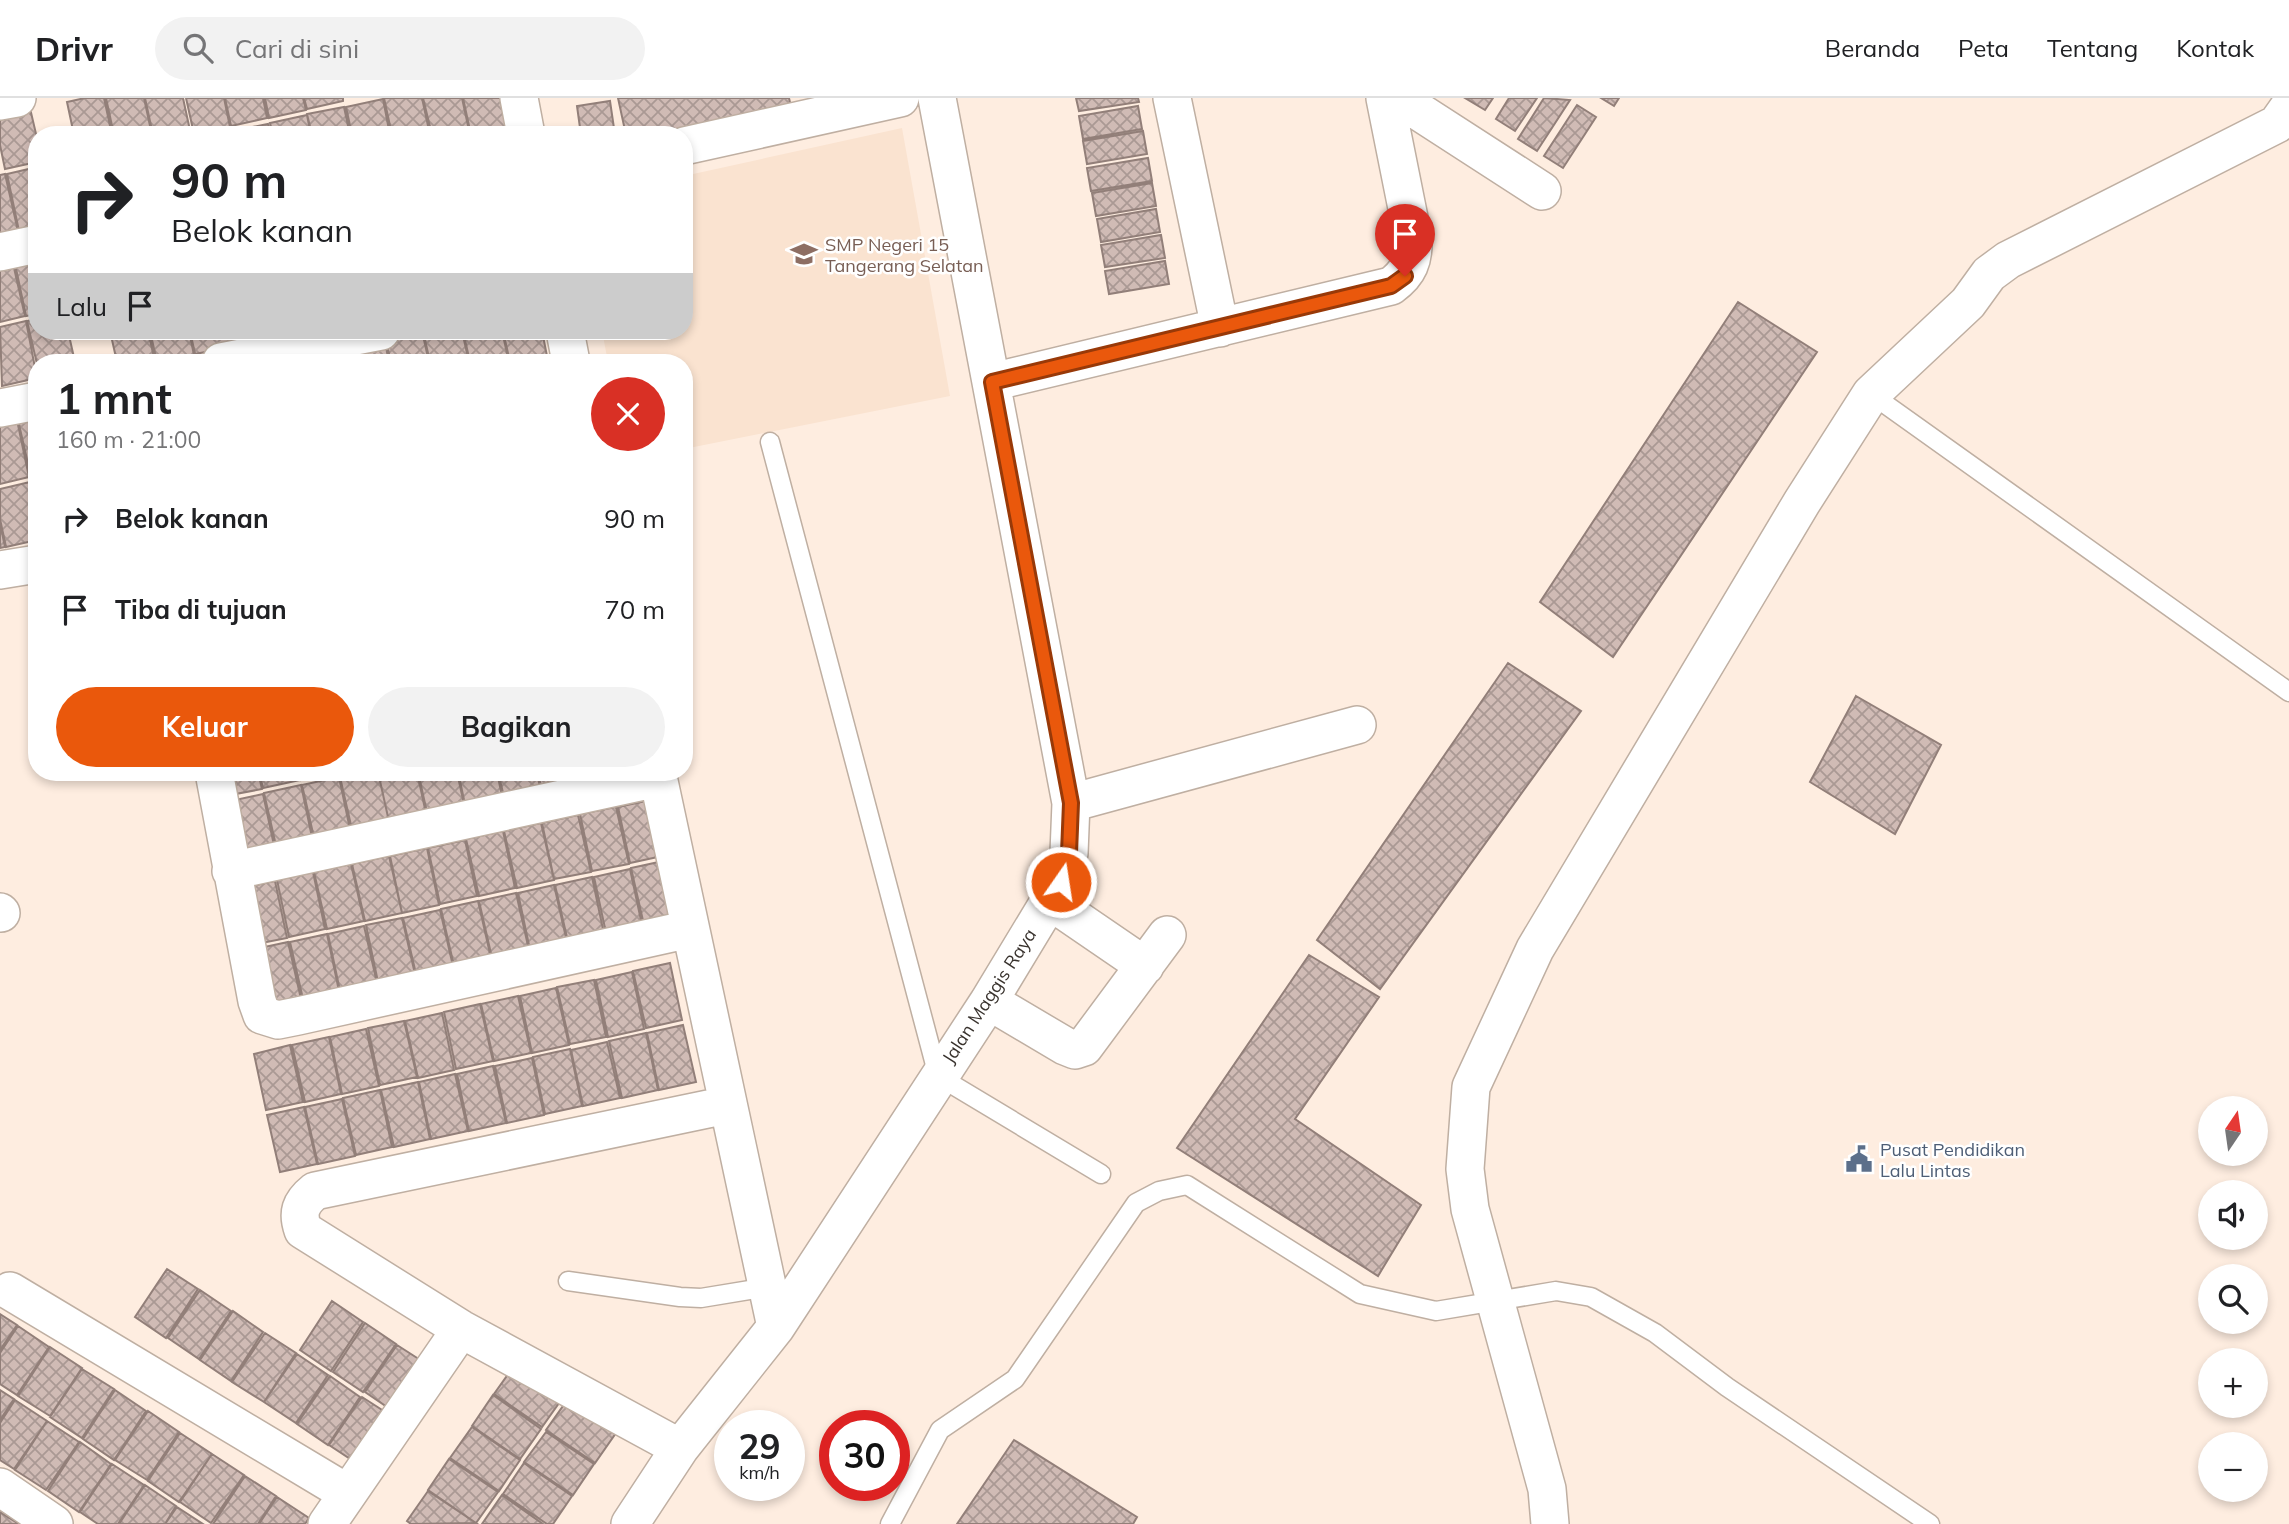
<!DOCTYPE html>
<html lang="id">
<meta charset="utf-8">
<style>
:root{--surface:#fff;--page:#f2f2f2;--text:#202124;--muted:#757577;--line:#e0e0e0;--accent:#ea580c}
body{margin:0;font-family:Mulish,sans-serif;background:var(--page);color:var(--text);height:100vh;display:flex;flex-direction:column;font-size:26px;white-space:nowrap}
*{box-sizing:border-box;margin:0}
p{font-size:23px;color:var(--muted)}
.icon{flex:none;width:38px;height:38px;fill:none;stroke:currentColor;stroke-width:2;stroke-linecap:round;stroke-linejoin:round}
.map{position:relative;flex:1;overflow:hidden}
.details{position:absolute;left:28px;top:256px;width:665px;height:427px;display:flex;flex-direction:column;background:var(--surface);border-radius:28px;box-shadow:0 4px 10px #0003}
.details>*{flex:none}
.top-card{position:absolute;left:28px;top:28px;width:665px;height:214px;border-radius:28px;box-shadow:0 4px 10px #0003;background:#fff;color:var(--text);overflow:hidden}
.needle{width:46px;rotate:13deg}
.buttons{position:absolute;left:2198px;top:998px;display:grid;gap:14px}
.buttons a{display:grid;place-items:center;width:70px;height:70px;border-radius:50%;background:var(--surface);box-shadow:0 4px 10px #0003;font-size:35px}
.speed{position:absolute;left:714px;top:1312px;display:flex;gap:14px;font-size:35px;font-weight:700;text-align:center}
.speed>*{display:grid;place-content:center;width:91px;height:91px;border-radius:50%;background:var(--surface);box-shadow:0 4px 10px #0003;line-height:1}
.speed small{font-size:18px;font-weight:400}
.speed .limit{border:10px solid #d22;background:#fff;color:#111}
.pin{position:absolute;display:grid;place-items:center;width:60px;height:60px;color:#fff;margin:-72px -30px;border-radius:50% 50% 50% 0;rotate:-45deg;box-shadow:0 0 7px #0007}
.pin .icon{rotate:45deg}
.me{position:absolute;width:77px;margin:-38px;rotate:13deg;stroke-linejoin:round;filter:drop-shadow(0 0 5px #0008)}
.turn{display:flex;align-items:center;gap:24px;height:147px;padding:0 28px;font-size:32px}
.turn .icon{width:91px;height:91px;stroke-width:2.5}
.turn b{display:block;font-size:49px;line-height:60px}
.then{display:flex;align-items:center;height:66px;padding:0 28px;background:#0003;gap:14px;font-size:26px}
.round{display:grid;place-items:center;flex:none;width:74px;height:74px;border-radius:37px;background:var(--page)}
.summary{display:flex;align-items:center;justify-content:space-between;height:119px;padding:0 28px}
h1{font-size:42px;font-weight:700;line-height:52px}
.action{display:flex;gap:14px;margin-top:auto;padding:14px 28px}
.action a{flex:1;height:80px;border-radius:42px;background:var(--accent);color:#fff;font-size:28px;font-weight:700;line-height:80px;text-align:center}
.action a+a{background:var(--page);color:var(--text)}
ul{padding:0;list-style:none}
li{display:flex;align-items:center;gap:21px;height:91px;padding:0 28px}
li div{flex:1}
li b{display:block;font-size:26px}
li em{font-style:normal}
header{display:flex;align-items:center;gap:42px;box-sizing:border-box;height:98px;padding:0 35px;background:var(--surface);border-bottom:2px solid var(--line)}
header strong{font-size:33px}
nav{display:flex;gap:38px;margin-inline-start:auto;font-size:24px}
.search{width:490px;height:63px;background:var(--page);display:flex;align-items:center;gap:18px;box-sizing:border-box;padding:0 24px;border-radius:38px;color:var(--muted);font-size:26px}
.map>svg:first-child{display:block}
</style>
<header>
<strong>Drivr</strong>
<div class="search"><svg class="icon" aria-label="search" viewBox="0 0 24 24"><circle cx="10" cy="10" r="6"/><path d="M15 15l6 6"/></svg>Cari di sini</div>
<nav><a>Beranda</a><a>Peta</a><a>Tentang</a><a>Kontak</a></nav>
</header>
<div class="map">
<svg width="2289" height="1426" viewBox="0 0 2289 1426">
<defs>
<pattern id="building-cross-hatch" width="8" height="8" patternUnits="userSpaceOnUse" patternTransform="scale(1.75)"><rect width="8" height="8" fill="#d0bbb5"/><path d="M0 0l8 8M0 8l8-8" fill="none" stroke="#aa9994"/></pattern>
</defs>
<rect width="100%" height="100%" fill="#feede0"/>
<path fill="#fae3d0" d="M902 30 950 298 684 351V264H608L602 233H684V78Z"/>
<path fill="url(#building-cross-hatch)" stroke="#927f79" stroke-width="2" d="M85 0H104L112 37H74L67 4Z
M106 0H144L152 37H114Z
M145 0H183L191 37H153Z
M186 0H224L230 29 194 36Z
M225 0H263L267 20 231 28Z
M265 0H303L306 12 269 20Z
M304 0H343V3L307 11Z
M384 0H422L430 37H392Z
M423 0H462L470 37H432Z
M463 0H501L509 32 471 37Z
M618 0H789L791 9 662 37H626Z
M1076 0H1138L1139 4 1079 13Z
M1465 0H1493L1485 12Z
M1509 0H1537L1515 33 1496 21Z
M1544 0 1570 2 1537 53 1518 41Z
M1601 0H1619L1614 8Z
M383 1 390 37H352L346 9Z
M610 3 615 37H581L577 8Z
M29 6 37 40V64L5 71 0 47V13Z
M1577 7 1596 19 1563 70 1544 58Z
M1138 8 1142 31 1083 41 1079 18Z
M344 9 350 37H312L307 16Z
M307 17 311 37H273L270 25Z
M268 26 271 37H233L232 33Z
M1143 33 1147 56 1087 66 1083 43Z
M1148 60 1152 83 1091 93 1087 70Z
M37 69V129L19 133 7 76Z
M5 76 18 133 0 137V77Z
M1152 85 1156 108 1096 118 1092 95Z
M1156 111 1160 134 1101 144 1097 121Z
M1161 137 1165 160 1105 169 1101 147Z
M37 156V216L26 218 14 161Z
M12 161 25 218 0 224V164Z
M1165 163 1169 186 1109 196 1105 173Z
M1738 204 1817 254 1613 559 1540 504Z
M37 221V233H68L75 264 37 266 27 223Z
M26 223 37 280 2 288 0 229Z
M110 233H148L155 264H117Z
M150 233H189L194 257 157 264Z
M190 233H228L231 249 195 256Z
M230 233H268L270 240 233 248Z
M413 233H422L429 264H391L385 239Z
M423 233H462L469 264H430Z
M463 233H502L509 264H470Z
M503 233H542L548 263 510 264Z
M384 239 389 264H351L347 247Z
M346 248 349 264H311Z
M37 318V378L31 379 18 322Z
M17 322 29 379 0 386V326Z
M37 383V407L32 384Z
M30 384 37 413V442L6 449 0 421V391Z
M0 425 5 449 0 450Z
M1508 565 1581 613 1380 891 1317 842Z
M1856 598 1941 647 1895 736 1810 684Z
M220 674H258L262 691 225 698Z
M259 674H298L300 682 263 690Z
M299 674H338L301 682Z
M363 674H378L390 728 353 736 340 679Z
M378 674H417L427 720 390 728Z
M418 674H457L465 711 428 719Z
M458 674H497L503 703 466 711Z
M498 674H537L541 695 505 703Z
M538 674H576L579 687 542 694Z
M578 674H616L580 686Z
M339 679 351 736 315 744 302 687Z
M301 687 313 744 277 752 264 695Z
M263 696 275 752 238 760 226 704Z
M655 701 667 757 630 765 618 709Z
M616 709 629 766 592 773 580 716Z
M578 717 591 774 554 781 542 725Z
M541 725 554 782 517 790 504 733Z
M503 733 515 790 479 798 466 741Z
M465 742 477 798 440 806 428 750Z
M427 750 439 807 402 815 390 758Z
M389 758 402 815 365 823 352 766Z
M668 762 681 819 644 827 631 770Z
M351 766 364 823 327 831 314 774Z
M630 771 642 827 606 835 594 779Z
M313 774 325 831 289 839 277 782Z
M592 779 604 836 568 844 555 787Z
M275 783 287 840 251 847 238 791Z
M554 787 567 844 530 852 518 795Z
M516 795 529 852 492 860 479 803Z
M478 803 491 860 454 868 441 811Z
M440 812 453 868 416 876 403 820Z
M402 820 415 876 378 884 366 827Z
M364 828 377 885 340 893 328 836Z
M327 836 339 893 303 901 290 844Z
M288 844 301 901 264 909 251 852Z
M1309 857 1379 899 1295 1021 1421 1107 1378 1178 1177 1050Z
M670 865 682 922 646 930 633 873Z
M632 874 644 931 608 939 596 882Z
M594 882 606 939 570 946 557 889Z
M556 890 569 947 532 955 520 898Z
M518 898 531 955 494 963 481 906Z
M480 906 493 963 456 971 444 914Z
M442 915 454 972 418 980 405 923Z
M404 923 417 979 380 987 368 930Z
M683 927 696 984 659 992 647 935Z
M366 931 379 988 342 996 330 939Z
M646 935 658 992 622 1000 609 943Z
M329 939 341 996 305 1004 292 947Z
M607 944 620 1000 583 1008 571 952Z
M290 947 303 1004 266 1012 254 956Z
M570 951 582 1008 545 1016 533 959Z
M532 960 544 1017 507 1025 495 968Z
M493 968 506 1025 469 1033 457 976Z
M455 976 468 1033 431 1041 419 984Z
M418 984 430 1041 394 1049 381 992Z
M380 992 392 1049 356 1057 343 1000Z
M342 1001 355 1058 318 1066 305 1009Z
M304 1009 317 1066 280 1074 267 1017Z
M167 1171 198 1191 166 1240 135 1219Z
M200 1192 231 1213 199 1261 168 1240Z
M332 1203 363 1224 331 1273 300 1252Z
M233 1213 263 1234 231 1283 200 1262Z
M0 1216 17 1227 0 1252Z
M365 1225 396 1246 363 1294 333 1274Z
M18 1228 49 1249 17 1297 0 1286V1255Z
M265 1235 296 1255 264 1304 232 1284Z
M397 1247 428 1267 396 1315 365 1294Z
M50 1249 82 1270 50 1318 18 1298Z
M297 1256 328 1277 296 1325 264 1304Z
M516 1265 564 1298 542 1329 494 1296Z
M82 1271 114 1291 82 1340 50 1319Z
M330 1278 360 1299 328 1347 297 1326Z
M0 1292 14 1301 0 1322Z
M115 1292 146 1313 114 1362 83 1341Z
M493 1297 541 1331 520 1361 472 1328Z
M362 1299 393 1319 361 1368 329 1347Z
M568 1301 616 1335 595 1365 546 1332Z
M15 1302 47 1323 14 1371 0 1362V1325Z
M148 1313 179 1334 147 1382 115 1362Z
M47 1323 79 1344 46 1392 15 1372Z
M472 1329 520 1362 499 1393 450 1360Z
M546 1334 594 1366 573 1397 524 1364Z
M180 1335 212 1356 179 1404 148 1383Z
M1014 1342 1137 1419 1133 1426H957Z
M80 1344 111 1366 79 1414 48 1393Z
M212 1356 244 1377 211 1425 180 1404Z
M449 1361 498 1394 476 1425 428 1392Z
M524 1365 572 1398 553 1426H547L503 1396Z
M112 1366 144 1387 118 1426H98L80 1414Z
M245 1378 276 1398 258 1426H213Z
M145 1387 176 1408 165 1426H119Z
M428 1393 476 1425 411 1426 407 1423Z
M502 1397 543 1426H482Z
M277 1399 309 1420 305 1426H259Z
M177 1409 203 1426H165Z
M0 1414 19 1426H0Z"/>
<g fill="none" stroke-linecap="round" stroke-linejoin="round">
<defs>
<path id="service" d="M1871 296 2289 594
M770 344 938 978 1101 1076
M568 1183 680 1199 701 1200 768 1189
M890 1426 940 1332 1015 1281 1136 1105 1159 1093 1187 1087 1360 1196 1436 1213 1556 1193 1591 1199 1655 1235 1727 1289 1930 1426"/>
<path id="minor" d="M519 0 526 37
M1172 0 1220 230
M1398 0 1542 93
M0 3 17 0
M684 48 900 0
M0 154 37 146
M565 233 571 264
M221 264 381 233
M992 284 1391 188C1409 175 1414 162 1413 140L1385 0
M0 310 37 303
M0 472 37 466
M214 674 257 903 262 917 278 922 298 918 690 831
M657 674 776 1229
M1071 705 1357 627
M231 773 658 680
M1050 803 1145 868
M0 814 1 815
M989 903 1065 948 1075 952 1084 949 1167 837
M10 1193 347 1395
M680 1350 461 1231 303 1132C297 1115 300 1105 315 1093L727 1007
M0 1389 54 1426
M327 1426 461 1231
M630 1426 680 1350 776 1229 989 903 1061 784 1069 755 1071 705 937 0
M1550 1426 1547 1391 1470 1111 1465 1071 1471 989 1535 851 1802 404 1871 296 1968 205 1989 176 2008 162 2277 26 2289 9"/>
</defs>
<use href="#service" stroke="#bfafa2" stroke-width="21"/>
<use href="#minor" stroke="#bfafa2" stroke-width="40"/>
<use href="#service" stroke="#fff" stroke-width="18"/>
<use href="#minor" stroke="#fff" stroke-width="37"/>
</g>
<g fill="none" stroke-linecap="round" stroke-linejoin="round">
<defs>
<path id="route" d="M1061 784 1069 755 1071 705 992 284 1391 188 1405 178"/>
</defs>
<use href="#route" stroke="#983908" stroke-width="18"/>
<use href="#route" stroke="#ea580c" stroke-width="12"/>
</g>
<defs>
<symbol id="school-bare" viewBox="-9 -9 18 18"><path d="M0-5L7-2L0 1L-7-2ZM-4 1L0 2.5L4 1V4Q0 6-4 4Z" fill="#8d6e63" stroke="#fff" stroke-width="2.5" paint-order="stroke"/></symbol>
<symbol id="civic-bare" viewBox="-9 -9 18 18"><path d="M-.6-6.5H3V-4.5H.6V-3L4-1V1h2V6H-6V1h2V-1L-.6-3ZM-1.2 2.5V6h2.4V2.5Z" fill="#5c6f8a" stroke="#fff" stroke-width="2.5" paint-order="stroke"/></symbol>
</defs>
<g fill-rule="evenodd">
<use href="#school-bare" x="785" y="137" width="38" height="38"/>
<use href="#civic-bare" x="1840" y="1042" width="38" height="38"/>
</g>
<g text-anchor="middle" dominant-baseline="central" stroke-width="5" stroke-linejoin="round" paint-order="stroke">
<g font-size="18" fill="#785e54" stroke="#fff" text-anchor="start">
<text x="825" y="146">SMP Negeri 15<tspan x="825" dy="21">Tangerang Selatan</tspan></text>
</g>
<g font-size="18" fill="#38322d" stroke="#fff">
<text transform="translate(989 898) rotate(-57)">Jalan Maggis Raya</text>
</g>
<g font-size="18" fill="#4e5e75" stroke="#fff" text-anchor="start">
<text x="1880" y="1051">Pusat Pendidikan<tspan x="1880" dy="21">Lalu Lintas</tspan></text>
</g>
</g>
</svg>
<div class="buttons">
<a><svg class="needle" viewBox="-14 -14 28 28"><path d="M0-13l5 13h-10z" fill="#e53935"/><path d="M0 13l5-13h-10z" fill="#757577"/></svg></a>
<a><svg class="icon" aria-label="sound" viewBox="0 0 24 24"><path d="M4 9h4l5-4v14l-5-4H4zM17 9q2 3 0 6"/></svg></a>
<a><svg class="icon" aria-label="search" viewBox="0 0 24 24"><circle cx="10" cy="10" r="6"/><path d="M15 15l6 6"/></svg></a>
<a>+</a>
<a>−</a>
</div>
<div class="speed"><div>29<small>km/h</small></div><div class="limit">30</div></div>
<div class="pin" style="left:1405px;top:178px;background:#d93025"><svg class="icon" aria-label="arrive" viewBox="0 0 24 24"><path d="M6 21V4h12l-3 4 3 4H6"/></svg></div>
<svg class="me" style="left:1061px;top:784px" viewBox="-20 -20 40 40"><circle r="17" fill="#ea580c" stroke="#fff" stroke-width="3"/><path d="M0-11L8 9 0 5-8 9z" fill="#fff"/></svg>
<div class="top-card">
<div class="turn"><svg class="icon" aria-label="right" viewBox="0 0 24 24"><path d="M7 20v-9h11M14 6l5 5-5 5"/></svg><div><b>90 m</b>Belok kanan</div></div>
<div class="then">Lalu<svg class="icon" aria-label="arrive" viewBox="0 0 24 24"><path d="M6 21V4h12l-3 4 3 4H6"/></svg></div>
</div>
<section class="details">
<div class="summary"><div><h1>1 mnt</h1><p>160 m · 21:00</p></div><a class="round" style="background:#d93025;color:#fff"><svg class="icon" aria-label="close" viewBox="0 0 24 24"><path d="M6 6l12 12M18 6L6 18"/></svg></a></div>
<ul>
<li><svg class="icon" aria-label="right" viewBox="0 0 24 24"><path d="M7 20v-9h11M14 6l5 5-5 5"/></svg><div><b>Belok kanan</b></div><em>90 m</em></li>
<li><svg class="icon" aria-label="arrive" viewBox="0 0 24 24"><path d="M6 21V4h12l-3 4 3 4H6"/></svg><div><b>Tiba di tujuan</b></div><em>70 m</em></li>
</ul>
<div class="action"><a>Keluar</a><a>Bagikan</a></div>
</section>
</div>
